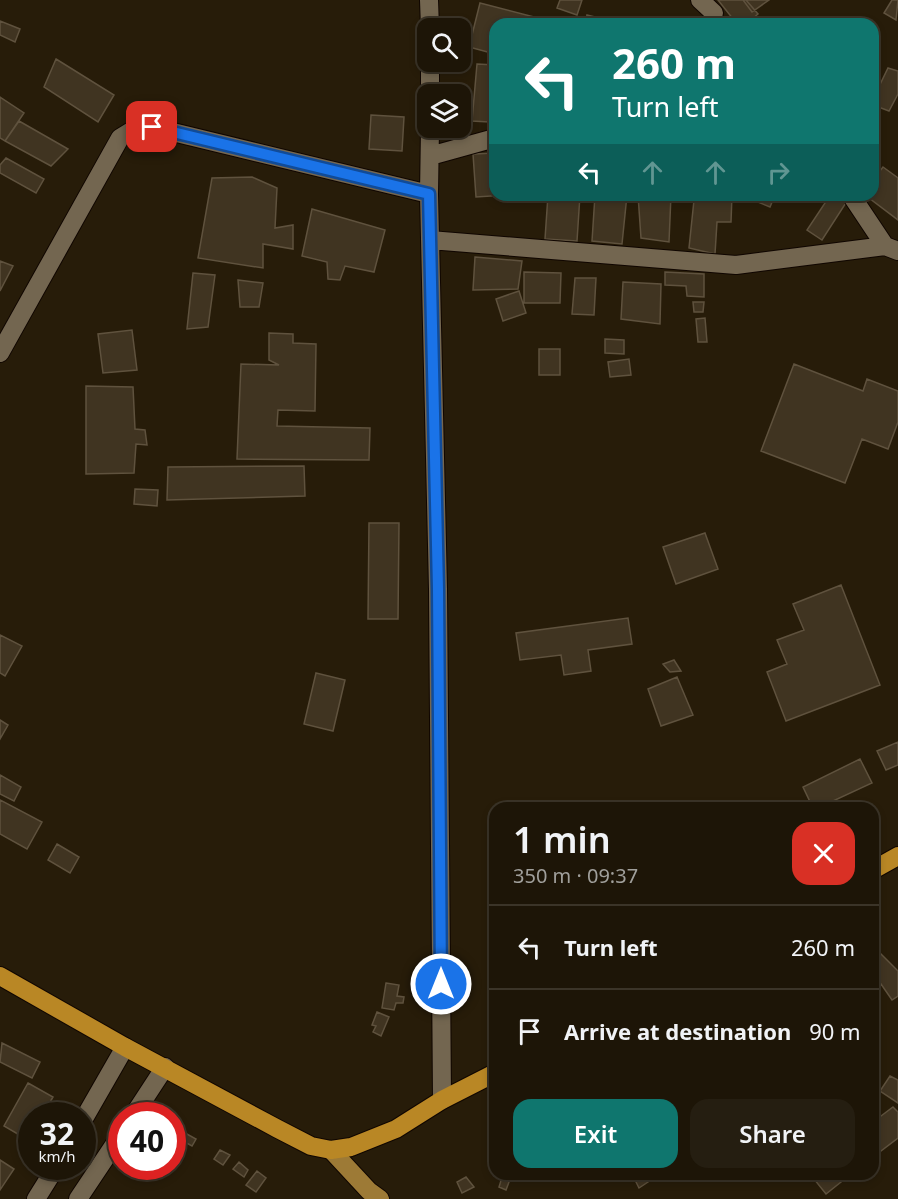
<!DOCTYPE html>
<meta charset="utf-8">
<style>
:root{--surface:#1d1507;--page:#251e11;--text:#f1f3f6;--muted:#a09f9b;--line:#3b3428;--accent:#0f766e}
body{margin:0;font-family:"Noto Sans",sans-serif;background:var(--page);color:var(--text);height:100vh;display:flex;flex-direction:column;font-size:22px;white-space:nowrap}
*{box-sizing:border-box;margin:0}
p{font-size:20px;color:var(--muted)}
.icon{flex:none;width:33px;height:33px;fill:none;stroke:currentColor;stroke-width:2;stroke-linecap:round;stroke-linejoin:round}
.map{position:relative;flex:1;overflow:hidden}
.sheet{position:absolute;left:489px;top:802px;width:390px;height:378px;display:flex;flex-direction:column;background:var(--surface);border-radius:18px;box-shadow:0 3px 9px #0003,0 0 0 2px var(--line)}
.sheet>*{flex:none}
.guide{position:absolute;left:489px;top:18px;width:390px;height:183px;border-radius:18px;box-shadow:0 3px 9px #0003,0 0 0 2px var(--line);background:#0f766e;color:#fff;overflow:hidden}
.buttons{position:absolute;left:417px;top:18px;display:grid;gap:12px}
.buttons a{display:grid;place-items:center;width:54px;height:54px;border-radius:12px;background:var(--surface);box-shadow:0 3px 9px #0003,0 0 0 2px var(--line);font-size:30px}
.speed{position:absolute;left:18px;top:1102px;display:flex;gap:12px;font-size:30px;font-weight:700;text-align:center}
.speed>*{display:grid;place-content:center;width:78px;height:78px;border-radius:50%;background:var(--surface);box-shadow:0 3px 9px #0003,0 0 0 2px var(--line);line-height:1}
.speed small{font-size:15px;font-weight:400}
.speed .limit{border:9px solid #d22;background:#fff;color:#111}
.pin{position:absolute;display:grid;place-items:center;width:51px;height:51px;color:#fff;margin:-26px;border-radius:12px;box-shadow:0 3px 9px #0006}
.me{position:absolute;width:66px;margin:-33px;rotate:0deg;stroke-linejoin:round;filter:drop-shadow(0 0 4px #0008)}
.turn{display:flex;align-items:center;gap:21px;height:126px;padding:0 24px;font-size:27px}
.turn .icon{width:78px;height:78px;stroke-width:2.5}
.turn b{display:block;font-size:42px;line-height:51px}
.lanes{display:flex;align-items:center;height:57px;padding:0 24px;background:#0003;justify-content:center;gap:30px;direction:ltr}
.lanes .off{opacity:.35}
.round{display:grid;place-items:center;flex:none;width:63px;height:63px;border-radius:18px;background:var(--page)}
.overview{display:flex;align-items:center;justify-content:space-between;height:102px;padding:0 24px}
h1{font-size:36px;font-weight:600;line-height:45px}
.button{display:flex;gap:12px;margin-top:auto;padding:12px 24px}
.button a{flex:1;height:69px;border-radius:18px;background:var(--accent);color:#fff;font-size:24px;font-weight:600;line-height:69px;text-align:center}
.button a+a{background:var(--page);color:var(--text)}
ul{padding:0;list-style:none}
li{display:flex;align-items:center;gap:18px;height:84px;padding:0 24px;border-top:2px solid var(--line)}
li div{flex:1}
li b{display:block;font-size:22px}
li em{font-style:normal}
.map>svg:first-child{display:block}
</style>
<div class="map">
<svg width="898" height="1199" viewBox="0 0 898 1199">
<rect width="100%" height="100%" fill="#271c09"/>
<path fill="#403421" stroke="#5f523e" stroke-width="1.5" d="M560 0H582L577 15 557 8Z
M718 0H746L758 14 746 24H737Z
M743 0H769L752 12Z
M892 0H898L896 20 884 13Z
M480 3 561 24H495V54L469 47Z
M587 15 623 24H585Z
M0 21 20 29 15 42 0 35Z
M56 59 114 95 98 122 44 87Z
M477 64 495 65V81H492L489 122 472 121Z
M888 68 898 71V94L889 111 873 105V99Z
M0 97 24 113 5 141 0 138Z
M371 115 404 117 402 151 369 149Z
M19 121 68 149 51 166 5 141Z
M495 153V195H507L476 197 473 154Z
M6 158 44 179 36 193 0 173V165Z
M883 167 898 178V220L865 195H873V180Z
M252 177 277 188 275 228 293 225V249L263 244V268L198 258 212 178Z
M548 195H580L577 241 545 239Z
M595 195H627L622 244 592 241Z
M638 195H671L669 242 641 238Z
M682 195H732L731 222H717L715 254 689 248 694 200 682 197Z
M755 195H775L770 207 753 200Z
M819 195H851L822 240 807 230 827 200Z
M312 209 385 230 374 272 345 266 340 280 328 279 327 262 302 256Z
M475 257 522 261 518 289 473 290Z
M0 261 13 266 0 291Z
M524 272 561 273 560 303H524Z
M665 272 704 274V297L687 296 686 286 665 285Z
M193 273 215 275 208 327 187 329Z
M575 278H596L594 315 572 314Z
M238 280 263 283 259 307H240Z
M623 282 661 284 660 324 621 319Z
M519 291 526 313 503 321 496 299Z
M693 302H704L703 312H694Z
M705 318 707 342H698L696 319Z
M132 330 137 370 103 373 98 334Z
M269 333 293 334V343L316 344 315 411 278 410 277 426 370 428 369 460 237 459 241 364 279 365 269 360Z
M605 339 624 340V354L605 353Z
M539 349H560V375H539Z
M629 359 631 375 610 377 608 362Z
M794 364 863 391 867 379 898 391V422L888 449 862 439 845 483 761 451Z
M86 386 133 387 135 429 145 430 147 445 136 444 134 473 86 474Z
M304 466 305 496 167 500 168 467Z
M135 489 158 490 157 506 134 504Z
M369 523H399L398 619H368Z
M705 533 718 569 676 584 663 547Z
M841 585 880 685 786 721 767 672 787 664 777 640 804 630 793 604Z
M628 618 632 644 588 650 591 671 564 675 561 655 520 660 516 633Z
M0 635 22 646 5 676 0 673Z
M674 660 681 671 670 672 663 664Z
M316 673 345 680 333 731 304 724Z
M677 677 693 715 661 726 648 689Z
M0 720 8 725 0 739Z
M898 742V765L886 770 877 751Z
M860 759 872 783 818 808H813L803 787Z
M0 775 21 787 14 801 0 794Z
M0 800 42 822 27 849 0 834Z
M57 844 79 857 70 873 48 860Z
M875 948 898 971V996L892 1000 881 984 873 988V949Z
M386 983 399 985 397 996 404 997 403 1003H396L394 1010 382 1008Z
M377 1012 389 1017 381 1036 373 1032 376 1026 372 1025Z
M2 1043 40 1062 32 1078 0 1062Z
M890 1076 898 1080V1103L880 1091Z
M28 1083 53 1097 42 1116H32V1135L28 1140 4 1126Z
M893 1107 898 1112V1138L873 1157V1122Z
M185 1133 196 1139 192 1146 183 1141Z
M220 1150 230 1155 223 1165 214 1159Z
M0 1160 14 1169 0 1190Z
M239 1162 248 1170 244 1177 233 1169Z
M257 1171 266 1178 256 1192 246 1185Z
M503 1174H512L506 1190 499 1187Z
M642 1174H660L639 1188 635 1180Z
M810 1174H851L826 1194Z
M466 1177 474 1187 462 1193 457 1182Z"/>
<g fill="none" stroke-linecap="round" stroke-linejoin="round">
<defs>
<path id="minor" d="M429 0 430 28
M700 0 714 13
M430 62V94
M430 128 429 194 438 589 442 1100
M430 156 495 138
M851 195 885 246 898 251
M430 240 736 265 885 246
M0 353 120 138 133 130 152 127 429 194
M133 1116 165 1067
M82 1122 125 1047
M36 1199 56 1167
M78 1199 122 1133"/>
<path id="major" d="M331 1150 369 1191 380 1199"/>
<path id="highway" d="M873 870 898 856
M0 976 125 1047 278 1129 311 1146 331 1150 351 1147 396 1129 442 1100 495 1073"/>
</defs>
<use href="#minor" stroke="#100600" stroke-width="20"/>
<use href="#major" stroke="#100600" stroke-width="20"/>
<use href="#highway" stroke="#100600" stroke-width="20"/>
<use href="#minor" stroke="#736650" stroke-width="18"/>
<use href="#major" stroke="#9d7a36" stroke-width="18"/>
<use href="#highway" stroke="#b98725" stroke-width="18"/>
</g>
<g fill="none" stroke-linecap="round" stroke-linejoin="round">
<defs>
<path id="route" d="M152 127 429 194 438 589 441 984"/>
</defs>
<use href="#route" stroke="#114b97" stroke-width="15"/>
<use href="#route" stroke="#1a73e8" stroke-width="10"/>
</g>
</svg>
<div class="buttons">
<a><svg class="icon" aria-label="search" viewBox="0 0 24 24"><circle cx="10" cy="10" r="6"/><path d="M15 15l6 6"/></svg></a>
<a><svg class="icon" aria-label="layers" viewBox="0 0 24 24"><path d="M12 4l9 5-9 5-9-5zM3 14l9 5 9-5"/></svg></a>
</div>
<div class="speed"><div>32<small>km/h</small></div><div class="limit">40</div></div>
<div class="pin" style="left:152px;top:127px;background:#d93025"><svg class="icon" aria-label="arrive" viewBox="0 0 24 24"><path d="M6 21V4h12l-3 4 3 4H6"/></svg></div>
<svg class="me" style="left:441px;top:984px" viewBox="-20 -20 40 40"><circle r="17" fill="#1a73e8" stroke="#fff" stroke-width="3"/><path d="M0-11L8 9 0 5-8 9z" fill="#fff"/></svg>
<div class="guide">
<div class="turn"><svg class="icon" aria-label="left" viewBox="0 0 24 24"><path d="M17 20v-9H6M10 6l-5 5 5 5"/></svg><div><b>260 m</b>Turn left</div></div>
<div class="lanes"><svg class="icon" aria-label="left" viewBox="0 0 24 24"><path d="M17 20v-9H6M10 6l-5 5 5 5"/></svg><svg class="icon off" aria-label="ahead" viewBox="0 0 24 24"><path d="M12 20V5M6 11l6-6 6 6"/></svg><svg class="icon off" aria-label="ahead" viewBox="0 0 24 24"><path d="M12 20V5M6 11l6-6 6 6"/></svg><svg class="icon off" aria-label="right" viewBox="0 0 24 24"><path d="M7 20v-9h11M14 6l5 5-5 5"/></svg></div>
</div>
<section class="sheet">
<div class="overview"><div><h1>1 min</h1><p>350 m · 09:37</p></div><a class="round" style="background:#d93025;color:#fff"><svg class="icon" aria-label="close" viewBox="0 0 24 24"><path d="M6 6l12 12M18 6L6 18"/></svg></a></div>
<ul>
<li><svg class="icon" aria-label="left" viewBox="0 0 24 24"><path d="M17 20v-9H6M10 6l-5 5 5 5"/></svg><div><b>Turn left</b></div><em>260 m</em></li>
<li><svg class="icon" aria-label="arrive" viewBox="0 0 24 24"><path d="M6 21V4h12l-3 4 3 4H6"/></svg><div><b>Arrive at destination</b></div><em>90 m</em></li>
</ul>
<div class="button"><a>Exit</a><a>Share</a></div>
</section>
</div>
